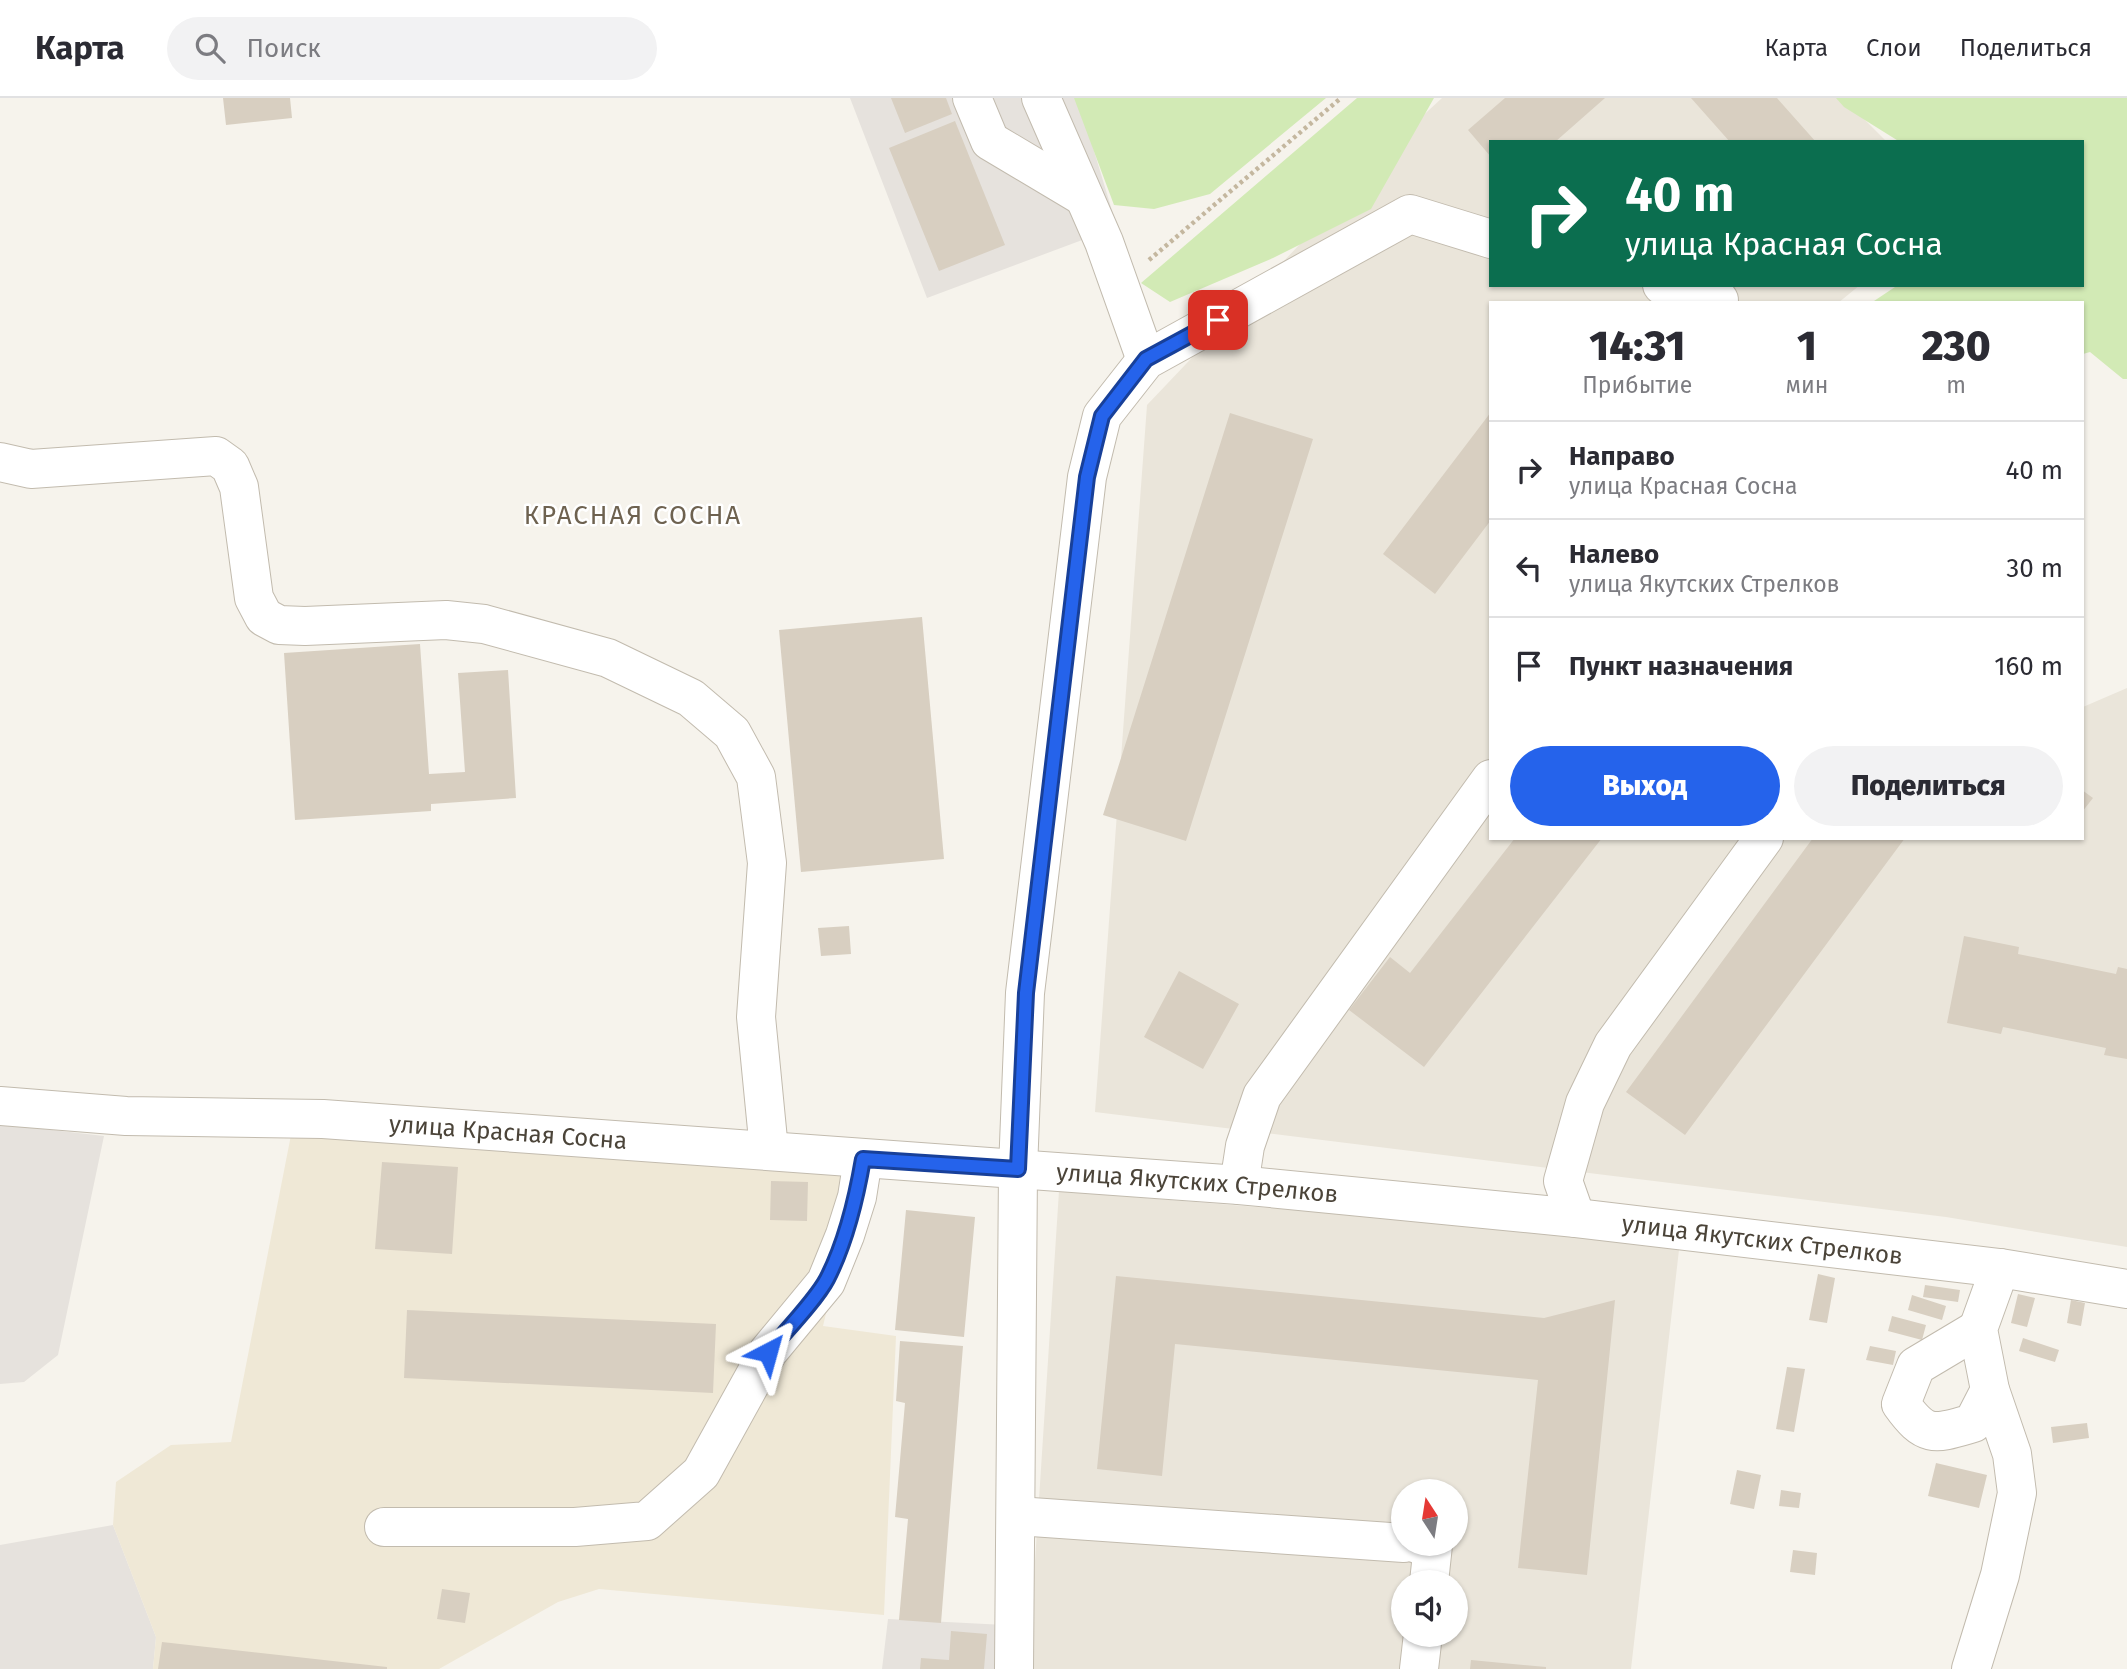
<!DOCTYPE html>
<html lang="ru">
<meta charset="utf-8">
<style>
:root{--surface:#fff;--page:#f2f2f3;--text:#2b2b33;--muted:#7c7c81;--line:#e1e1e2;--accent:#2563eb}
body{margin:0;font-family:"Fira Sans",sans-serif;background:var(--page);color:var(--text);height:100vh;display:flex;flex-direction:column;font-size:26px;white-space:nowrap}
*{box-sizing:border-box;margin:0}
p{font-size:23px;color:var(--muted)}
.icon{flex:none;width:38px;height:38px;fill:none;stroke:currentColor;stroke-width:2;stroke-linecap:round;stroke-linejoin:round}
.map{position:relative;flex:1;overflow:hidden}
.sheet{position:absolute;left:1489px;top:203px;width:595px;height:539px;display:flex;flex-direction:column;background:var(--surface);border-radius:0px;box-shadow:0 2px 5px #0004}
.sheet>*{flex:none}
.banner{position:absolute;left:1489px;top:42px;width:595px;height:147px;border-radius:0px;box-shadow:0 2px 5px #0004;background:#0b6e4f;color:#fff;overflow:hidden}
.needle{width:46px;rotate:348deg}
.tools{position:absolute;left:1391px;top:1381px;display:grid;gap:14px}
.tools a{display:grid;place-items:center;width:77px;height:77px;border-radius:50%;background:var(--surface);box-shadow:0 2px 5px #0004;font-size:35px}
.pin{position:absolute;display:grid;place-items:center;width:60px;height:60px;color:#fff;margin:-30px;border-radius:14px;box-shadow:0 4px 10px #0006}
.me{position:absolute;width:77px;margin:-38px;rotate:39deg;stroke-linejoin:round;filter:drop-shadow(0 0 5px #0008)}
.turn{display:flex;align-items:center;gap:24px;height:147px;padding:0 21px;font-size:32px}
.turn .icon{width:91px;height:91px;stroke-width:2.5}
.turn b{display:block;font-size:49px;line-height:60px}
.eta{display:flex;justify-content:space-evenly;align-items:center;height:119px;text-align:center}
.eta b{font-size:42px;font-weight:800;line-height:49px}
.action{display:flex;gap:14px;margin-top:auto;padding:14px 21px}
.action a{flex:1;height:80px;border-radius:42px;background:var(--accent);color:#fff;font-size:28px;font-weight:800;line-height:80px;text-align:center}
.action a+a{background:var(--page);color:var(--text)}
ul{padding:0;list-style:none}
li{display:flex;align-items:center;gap:21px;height:98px;padding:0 21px;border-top:2px solid var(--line)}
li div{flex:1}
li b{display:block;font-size:26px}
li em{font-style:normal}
header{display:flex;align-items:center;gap:42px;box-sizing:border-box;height:98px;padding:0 35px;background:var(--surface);border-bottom:2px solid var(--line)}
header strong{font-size:33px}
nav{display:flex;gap:38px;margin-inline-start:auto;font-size:24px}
.search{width:490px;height:63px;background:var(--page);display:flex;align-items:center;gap:18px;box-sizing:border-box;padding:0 24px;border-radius:38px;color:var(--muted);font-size:26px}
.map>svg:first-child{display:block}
</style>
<header>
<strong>Карта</strong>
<div class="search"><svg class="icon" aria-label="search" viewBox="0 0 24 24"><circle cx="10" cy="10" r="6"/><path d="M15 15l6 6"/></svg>Поиск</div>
<nav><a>Карта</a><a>Слои</a><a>Поделиться</a></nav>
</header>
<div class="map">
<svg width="2127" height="1571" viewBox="0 0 2127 1571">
<rect width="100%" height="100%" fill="#f6f3ec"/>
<path fill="#eae5da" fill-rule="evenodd" d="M1442 0H1843L1887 44H1491V187H1860L1838 205H1491V740H2082L2083 609 2127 590V1149L1946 1119 1095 1014 1147 307 1416 24Z
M1059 1093 1680 1143 1631 1571H1028ZM1404 1393H1456V1446H1404ZM1404 1484H1456V1536H1404Z"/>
<path fill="#e6e2dd" d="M850 0H1078L1117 129 927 200Z
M0 1026 104 1038 58 1257 24 1284 0 1286Z
M113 1427 156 1539 153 1571H0V1447Z
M888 1521 1005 1527 1002 1571H882Z"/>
<path fill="#efe8d6" d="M291 1037 839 1074 867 1100 834 1182 823 1228 896 1238 884 1517 599 1491 558 1504 439 1571H153L156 1539 113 1427 116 1384 171 1347 231 1344Z"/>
<path fill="#d2eab5" d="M1074 0H1326L1210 96 1154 111 1114 107Z
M1357 0H1434L1371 111 1273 160 1170 204 1141 185Z
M1836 0H2127V281H2123L2090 254 2083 256 2082 205H1871L1898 187H2082V44H1900L1844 9Z"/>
<path fill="#d8cfc1" d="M223 0H290L292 20 226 27Z
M891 0H946L952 16 905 35Z
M1505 0H1605L1555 44H1491V59L1468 32Z
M1691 0H1777L1816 44H1730Z
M955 23 1005 147 939 173 889 50Z
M1491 314V422L1435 496 1383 456Z
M1230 315 1313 341 1186 743 1103 717Z
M922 519 944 761 801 774 779 532Z
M420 546 429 676 465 674 458 575 508 572 516 700 431 706V713L295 722 284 555Z
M2082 692 2093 700 2082 714Z
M1515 740H1602L1424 969 1349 912 1390 859 1410 875Z
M1813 740H1905L1685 1037 1626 994Z
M849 828 851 856 821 858 818 830Z
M1964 838 2019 849 2018 856 2116 876 2118 869 2127 871V961L2104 957 2106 950 2003 929 2001 936 1947 925Z
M1179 873 1239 906 1203 971 1144 939Z
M382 1064 458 1069 452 1156 375 1151Z
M771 1083 808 1084 807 1123 770 1122Z
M906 1112 975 1119 964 1239 895 1232Z
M1818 1176 1835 1180 1827 1225 1809 1222Z
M1116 1178 1544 1220 1615 1202 1587 1477 1518 1470 1538 1282 1175 1246 1162 1378 1097 1371Z
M1925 1187 1960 1192 1958 1204 1923 1199Z
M2018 1196 2035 1200 2027 1229 2011 1225Z
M1912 1197 1946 1208 1942 1222 1908 1212Z
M2071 1202 2085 1205 2081 1228 2067 1225Z
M407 1212 716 1226 713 1295 404 1280Z
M1892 1218 1926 1227 1922 1242 1888 1233Z
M2023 1240 2059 1252 2055 1264 2019 1253Z
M900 1243 963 1248 941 1525 899 1522 908 1421 895 1419 905 1305 896 1303Z
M1870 1248 1896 1253 1893 1267 1866 1262Z
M1787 1269 1805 1271 1794 1334 1776 1331Z
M2087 1325 2089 1340 2053 1345 2051 1329Z
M1936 1365 1987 1377 1979 1410 1928 1398Z
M1737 1372 1761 1377 1754 1411 1730 1406Z
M1781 1392 1801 1395 1799 1410 1779 1408Z
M1793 1452 1817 1455 1815 1477 1790 1474Z
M442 1491 470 1495 465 1525 437 1521Z
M951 1533 987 1536 984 1571H920L921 1560 949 1562Z
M162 1544 387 1569V1571H158Z
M1471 1562 1546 1569V1571H1470Z"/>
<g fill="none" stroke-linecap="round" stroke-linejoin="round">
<defs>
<g id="minor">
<path d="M972 0 990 43 1084 99"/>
<path d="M1041 0 1104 144 1146 262"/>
<path d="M1662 187 1719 202"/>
<path d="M0 364 31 371 216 358 230 368 239 389 254 500 264 519 279 527 305 528 446 522 484 526 608 560 691 600 732 635 756 679 767 765 756 919 769 1052"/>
<path id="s1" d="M0 1008 126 1018 323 1021 1239 1087 1576 1120 2000 1170 2127 1191"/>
<path d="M1239 1087 1245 1048 1262 998 1491 681"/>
<path d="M1576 1120 1563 1083 1585 1005 1613 947 1764 740"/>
<path d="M1978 1231 1916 1268 1901 1306C1926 1341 1935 1336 1973 1325L1990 1292"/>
<path d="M1017 1418 1404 1445"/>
<path d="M384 1429H575L647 1423 701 1375 768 1254 826 1184 845 1137 857 1099 863 1061"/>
<path d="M1417 1446 1433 1447 1429 1484"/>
<path d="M1014 1571 1018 1071 1025 895 1087 379 1102 318 1146 262 1410 116 1491 141"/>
<path d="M1419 1571 1423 1536"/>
<path d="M1971 1571 2000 1477 2017 1395 2012 1356 1990 1292 1978 1231 2000 1170"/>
</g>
</defs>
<use href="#minor" stroke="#c2bbae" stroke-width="40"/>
<path stroke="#c4b79f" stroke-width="4.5" stroke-dasharray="3.5 3.5" stroke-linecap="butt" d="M1149 162 1341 0"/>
<use href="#minor" stroke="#fff" stroke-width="38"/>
</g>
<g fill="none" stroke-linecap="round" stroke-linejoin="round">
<defs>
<path id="route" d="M768 1254C784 1235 816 1202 827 1181 846 1144 856 1102 863 1061L1018 1071 1026 895 1087 379 1102 318 1146 261 1218 222"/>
</defs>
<use href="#route" stroke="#184099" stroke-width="18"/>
<use href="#route" stroke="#2563eb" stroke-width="12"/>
</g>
<g text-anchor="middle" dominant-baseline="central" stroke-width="5" stroke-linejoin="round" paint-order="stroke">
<g font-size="24" fill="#4b4439" stroke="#fff">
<text stroke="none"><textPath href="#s1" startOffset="509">улица Красная Сосна</textPath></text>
<text stroke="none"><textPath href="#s1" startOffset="1200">улица Якутских Стрелков</textPath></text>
<text stroke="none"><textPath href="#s1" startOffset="1768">улица Якутских Стрелков</textPath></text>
</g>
<g font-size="26" letter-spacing="2" fill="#6e6250" stroke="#fff">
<text x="633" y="417">КРАСНАЯ СОСНА</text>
</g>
</g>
</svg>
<div class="tools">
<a><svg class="needle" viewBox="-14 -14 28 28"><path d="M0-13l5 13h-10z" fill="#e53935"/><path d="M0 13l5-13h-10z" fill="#7c7c81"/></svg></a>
<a><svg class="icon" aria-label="sound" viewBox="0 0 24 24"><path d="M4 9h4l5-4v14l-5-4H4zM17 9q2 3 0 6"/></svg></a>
</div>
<div class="pin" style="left:1218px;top:222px;background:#d93025"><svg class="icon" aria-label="arrive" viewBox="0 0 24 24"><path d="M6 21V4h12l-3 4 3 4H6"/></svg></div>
<svg class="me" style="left:768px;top:1254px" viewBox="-20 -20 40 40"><path d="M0-17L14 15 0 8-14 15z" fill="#2563eb" stroke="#fff" stroke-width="4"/></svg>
<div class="banner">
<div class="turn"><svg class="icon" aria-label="right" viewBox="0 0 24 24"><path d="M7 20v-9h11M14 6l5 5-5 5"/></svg><div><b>40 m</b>улица Красная Сосна</div></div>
</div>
<section class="sheet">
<div class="eta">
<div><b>14:31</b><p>Прибытие</p></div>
<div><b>1</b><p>мин</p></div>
<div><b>230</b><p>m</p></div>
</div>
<ul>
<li><svg class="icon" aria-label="right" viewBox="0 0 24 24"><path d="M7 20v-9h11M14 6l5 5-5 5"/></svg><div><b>Направо</b><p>улица Красная Сосна</p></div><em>40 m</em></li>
<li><svg class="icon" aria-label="left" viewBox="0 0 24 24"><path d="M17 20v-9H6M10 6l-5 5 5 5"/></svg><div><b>Налево</b><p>улица Якутских Стрелков</p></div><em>30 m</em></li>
<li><svg class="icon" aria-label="arrive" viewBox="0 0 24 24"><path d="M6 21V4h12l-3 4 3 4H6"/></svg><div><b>Пункт назначения</b></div><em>160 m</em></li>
</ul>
<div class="action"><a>Выход</a><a>Поделиться</a></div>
</section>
</div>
